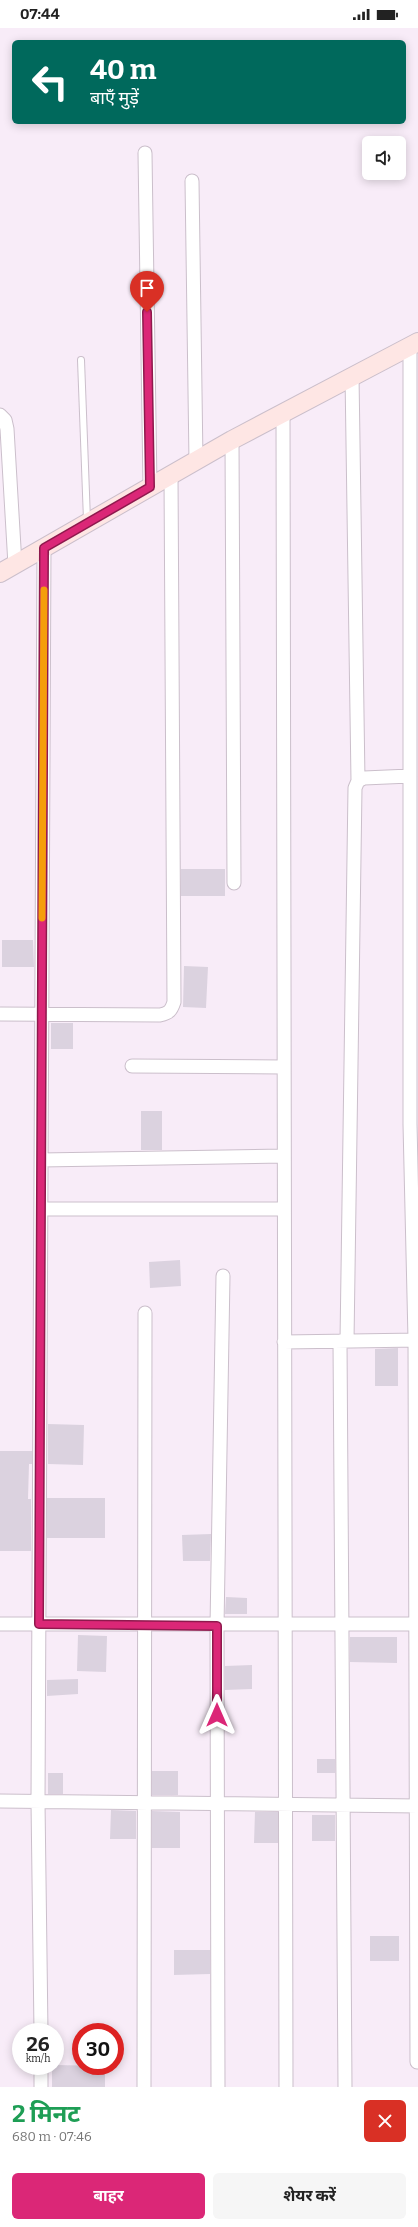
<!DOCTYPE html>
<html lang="hi">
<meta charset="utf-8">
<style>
:root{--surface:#fff;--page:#f6f6f6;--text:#222;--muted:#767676;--accent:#db2777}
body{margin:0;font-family:Bitter,"Noto Sans Devanagari",serif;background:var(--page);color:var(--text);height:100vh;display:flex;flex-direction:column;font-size:15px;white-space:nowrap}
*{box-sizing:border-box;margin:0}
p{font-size:13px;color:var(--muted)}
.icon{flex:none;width:22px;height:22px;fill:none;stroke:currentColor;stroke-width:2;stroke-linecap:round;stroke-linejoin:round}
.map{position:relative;height:2059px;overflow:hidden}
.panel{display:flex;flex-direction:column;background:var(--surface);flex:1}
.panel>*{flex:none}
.banner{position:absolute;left:12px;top:12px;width:394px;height:84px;border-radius:6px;box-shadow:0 2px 10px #0003;background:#00695c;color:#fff;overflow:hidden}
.buttons{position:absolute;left:362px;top:108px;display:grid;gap:8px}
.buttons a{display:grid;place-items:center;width:44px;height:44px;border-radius:6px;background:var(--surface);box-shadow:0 2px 10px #0003;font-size:20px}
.speed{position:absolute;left:12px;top:1995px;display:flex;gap:8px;font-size:20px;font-weight:700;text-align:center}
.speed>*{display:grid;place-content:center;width:52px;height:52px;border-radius:50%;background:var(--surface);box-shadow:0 2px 10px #0003;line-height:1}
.speed small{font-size:10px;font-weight:400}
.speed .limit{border:6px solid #d22;background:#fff;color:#111}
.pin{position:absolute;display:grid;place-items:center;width:34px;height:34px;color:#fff;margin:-41px -17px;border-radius:50% 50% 50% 0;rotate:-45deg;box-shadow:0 0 4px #0007}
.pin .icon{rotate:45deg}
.me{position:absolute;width:44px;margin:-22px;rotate:0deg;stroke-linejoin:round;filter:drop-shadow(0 0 3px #0008)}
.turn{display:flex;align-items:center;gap:14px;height:84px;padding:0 12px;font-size:18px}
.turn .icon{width:52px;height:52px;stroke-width:2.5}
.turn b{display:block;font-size:28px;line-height:34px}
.round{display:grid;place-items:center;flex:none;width:42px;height:42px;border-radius:6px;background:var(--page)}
.headline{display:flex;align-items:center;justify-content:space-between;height:68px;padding:0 12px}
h1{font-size:24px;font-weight:700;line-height:30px;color:#1e9e55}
.action{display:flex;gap:8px;margin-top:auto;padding:8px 12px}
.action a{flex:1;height:46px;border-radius:6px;background:var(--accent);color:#fff;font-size:16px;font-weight:700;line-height:46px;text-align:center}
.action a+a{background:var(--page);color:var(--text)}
.status{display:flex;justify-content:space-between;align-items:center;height:28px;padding:0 20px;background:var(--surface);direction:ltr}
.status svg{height:11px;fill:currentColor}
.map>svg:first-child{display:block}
</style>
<div class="status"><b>07:44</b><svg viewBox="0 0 49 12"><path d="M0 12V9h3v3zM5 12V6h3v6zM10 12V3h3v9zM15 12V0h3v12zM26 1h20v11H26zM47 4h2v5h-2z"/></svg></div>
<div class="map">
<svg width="418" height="2059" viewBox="0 0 418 2059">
<rect width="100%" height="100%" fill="#f8ecf8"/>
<path fill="#dbd2df" d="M181 841H225V868H181Z
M2 912H33L34 939H2Z
M184 938 208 939 206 980 183 979Z
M51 995H73V1021H51Z
M141 1083H162V1122H141Z
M180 1232 181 1258 150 1260 149 1234Z
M398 1320V1358H375V1321Z
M48 1396 84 1397 83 1437 48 1436Z
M0 1423H32V1436H29L28 1471H31V1523H0Z
M47 1470H105V1510H47Z
M211 1506 210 1533H183L182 1507Z
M226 1569 247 1570V1586H225Z
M78 1607 107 1608 106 1644 77 1643Z
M350 1609H397V1635L350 1634Z
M252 1637V1661L225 1662V1638Z
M78 1651V1666L47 1668V1652Z
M317 1731H335V1745H317Z
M152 1743H178V1767H152Z
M48 1745H63V1766H48Z
M111 1782 136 1783V1811H110Z
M152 1783 180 1784V1820H152Z
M255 1784H278V1815H254Z
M312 1787H335V1813H312Z
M370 1908H399V1933H370Z
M174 1922H210V1946L174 1947Z
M55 2037 105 2038V2059H52V2038Z"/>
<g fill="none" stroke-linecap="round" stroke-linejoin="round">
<defs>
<path id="lane" d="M81 332 87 492"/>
<path id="street" d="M145 125 150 459
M192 153 196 433
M410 318V1096L415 1311 417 2034
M352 347 358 753
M283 385 286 2059
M0 387 5 392 7 401 15 537
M232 412 234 855
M0 986 160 987C169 985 171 983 174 974L171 447
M132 1038 283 1039
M41 1132 283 1128
M41 1181H284
M340 1313 345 2059
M347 1313 355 760 358 753 364 750 410 748
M284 1314 418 1312
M0 1596H418
M0 1773 418 1778
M41 2004 38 1774 44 520
M41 2038V2059
M144 2059 145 1285
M218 2059 217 1598 223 1248"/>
<path id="secondary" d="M0 545 232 412 418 314"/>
</defs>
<use href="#lane" stroke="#cbbfcb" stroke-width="8"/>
<use href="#street" stroke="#cbbfcb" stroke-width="15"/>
<use href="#secondary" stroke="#cbbfcb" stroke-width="20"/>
<use href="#lane" stroke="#fff" stroke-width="6"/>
<use href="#street" stroke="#fff" stroke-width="13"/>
<use href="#secondary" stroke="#fee6e4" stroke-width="18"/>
</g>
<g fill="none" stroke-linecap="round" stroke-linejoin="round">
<defs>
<path id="route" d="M147 284 150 459 44 520 39 1596 217 1598V1687"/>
</defs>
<use href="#route" stroke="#8e194d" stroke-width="10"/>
<use href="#route" stroke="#db2777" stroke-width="7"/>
<path stroke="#f59e0b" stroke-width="7" d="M42 890 44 562"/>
</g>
</svg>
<div class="buttons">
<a><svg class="icon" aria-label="sound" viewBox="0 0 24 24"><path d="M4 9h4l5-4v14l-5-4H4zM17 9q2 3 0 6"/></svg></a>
</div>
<div class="speed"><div>26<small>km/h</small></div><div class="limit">30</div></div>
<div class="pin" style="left:147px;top:284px;background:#d93025"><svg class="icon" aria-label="arrive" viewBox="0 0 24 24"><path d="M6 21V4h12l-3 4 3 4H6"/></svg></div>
<svg class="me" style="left:217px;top:1687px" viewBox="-20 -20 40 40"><path d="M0-17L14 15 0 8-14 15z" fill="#db2777" stroke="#fff" stroke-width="4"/></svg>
<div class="banner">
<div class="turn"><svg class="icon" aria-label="left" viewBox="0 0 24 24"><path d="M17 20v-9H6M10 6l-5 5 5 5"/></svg><div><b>40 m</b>बाएँ मुड़ें</div></div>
</div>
</div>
<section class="panel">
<div class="headline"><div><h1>2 मिनट</h1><p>680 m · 07:46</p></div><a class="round" style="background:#d93025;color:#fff"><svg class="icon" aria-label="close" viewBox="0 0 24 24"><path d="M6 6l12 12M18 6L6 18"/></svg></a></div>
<div class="action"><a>बाहर</a><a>शेयर करें</a></div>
</section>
